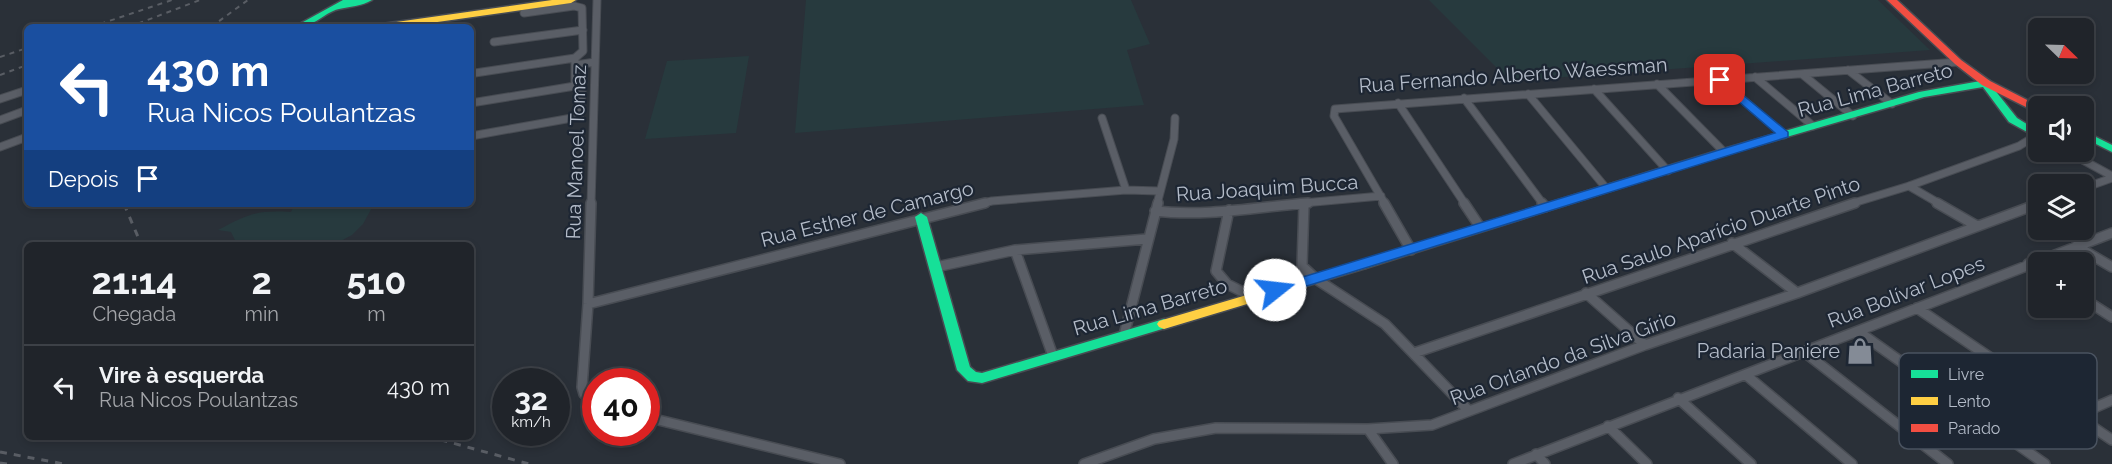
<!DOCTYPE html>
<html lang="pt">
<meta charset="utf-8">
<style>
:root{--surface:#20242a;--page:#282c32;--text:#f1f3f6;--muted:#a2a4a8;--line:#3d4147}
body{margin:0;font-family:Raleway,sans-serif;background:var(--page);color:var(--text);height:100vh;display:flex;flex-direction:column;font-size:22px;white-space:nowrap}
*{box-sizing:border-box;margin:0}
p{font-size:20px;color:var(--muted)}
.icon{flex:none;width:33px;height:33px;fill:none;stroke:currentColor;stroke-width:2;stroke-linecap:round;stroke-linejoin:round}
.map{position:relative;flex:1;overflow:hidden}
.details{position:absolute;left:24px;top:242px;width:450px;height:198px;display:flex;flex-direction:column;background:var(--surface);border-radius:9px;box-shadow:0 3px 9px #0003,0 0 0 2px var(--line)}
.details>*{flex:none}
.top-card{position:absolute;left:24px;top:24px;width:450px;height:183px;border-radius:9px;box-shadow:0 3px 9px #0003,0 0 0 2px var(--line);background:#1a4fa0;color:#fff;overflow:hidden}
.needle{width:39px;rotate:113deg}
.tools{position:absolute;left:2028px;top:18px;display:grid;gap:12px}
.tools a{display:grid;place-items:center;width:66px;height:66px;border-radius:9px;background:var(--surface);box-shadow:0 3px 9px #0003,0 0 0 2px var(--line);font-size:30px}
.speed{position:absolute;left:492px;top:368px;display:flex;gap:12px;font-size:30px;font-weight:700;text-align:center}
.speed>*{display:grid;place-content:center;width:78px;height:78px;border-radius:50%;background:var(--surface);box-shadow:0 3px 9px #0003,0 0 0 2px var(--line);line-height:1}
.speed small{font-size:15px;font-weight:400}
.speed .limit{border:9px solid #d22;background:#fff;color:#111}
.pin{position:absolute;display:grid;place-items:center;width:51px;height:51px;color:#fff;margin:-26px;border-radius:12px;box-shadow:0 3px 9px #0006}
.me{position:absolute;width:66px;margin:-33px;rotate:74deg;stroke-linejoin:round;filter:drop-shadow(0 0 4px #0008)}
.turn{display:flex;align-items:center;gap:21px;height:126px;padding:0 24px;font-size:27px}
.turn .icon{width:78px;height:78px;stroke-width:2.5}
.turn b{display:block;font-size:42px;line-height:51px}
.then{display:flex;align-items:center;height:57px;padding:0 24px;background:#0003;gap:12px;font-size:22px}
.eta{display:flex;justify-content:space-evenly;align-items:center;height:102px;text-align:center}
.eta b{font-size:36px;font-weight:700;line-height:42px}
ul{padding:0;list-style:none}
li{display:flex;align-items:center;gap:18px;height:84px;padding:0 24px;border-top:2px solid var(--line)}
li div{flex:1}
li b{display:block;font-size:22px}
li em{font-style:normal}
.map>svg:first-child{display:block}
</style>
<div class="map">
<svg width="2112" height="464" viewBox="0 0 2112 464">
<rect width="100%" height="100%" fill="#2a3038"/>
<path fill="#273a3e" d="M806 0H1131L1150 44 1127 50 1144 105 795 133Z
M1429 0H1878L1930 50 1510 81Z
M749 56 736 133 645 139 667 61Z
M295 204H374L363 224 352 235 335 244H237L231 232 218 230C248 214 256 210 291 212Z"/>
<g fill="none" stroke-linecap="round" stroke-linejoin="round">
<defs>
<path id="street-far1" d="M494 42 583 30
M576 65 595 62
M1848 70 1892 104
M475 73 575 58
M1802 74 1853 116
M1755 77 1813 126
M1720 80 1784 135
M1657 84 1724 152
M1594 89 1668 171
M1528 94 1606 188
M1464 98 1543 204
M0 99 27 90
M471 103 575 86
M1398 103 1465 204
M1102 118 1126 190
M0 120 27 110
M471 136 572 118 580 114 582 91 575 86V58L583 51 582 8 574 6 524 13
M0 147 27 137
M2068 152 2112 176
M1909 186 1940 204
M2084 188 2112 178
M591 204 597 0
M979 204 992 201 1126 190 1159 191
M1157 204 1174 139 1175 118
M1292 204 1381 196
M1385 204 1334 116 1335 109 1958 62
M1850 204 1909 186 2019 146 2037 135"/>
<path id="street" d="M591 203 588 304 582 387 584 394 596 403
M1384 203 1411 250
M1464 203 1480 227
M1542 203 1545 207
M1937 203 1977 226
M1229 210 1216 271 1227 284 1253 297
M1155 211C1205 217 1258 207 1308 203
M1732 243 1797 293
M2076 246 2112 267
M1015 250 1053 356
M2028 264 2038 271
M1302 266 1316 279 1385 324 1469 411
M936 267 1015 250 1147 239
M1298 284 1302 266 1304 204
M1586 293 1645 345
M2084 299 2112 317
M588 304 985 203
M1917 308 2112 440
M1859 332 2045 464
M1124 335 1158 203
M1803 351 1948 464
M1414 353 1855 203
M1746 375 1852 464
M1678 398 1751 464
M646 417 840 464
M1608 426 1647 464
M1368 429 1393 464
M2014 443 2112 400
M1536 454 1545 464
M1084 464 1154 439 1216 428 1368 429 1432 425 1645 345 1797 293 2038 204
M1513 464 2112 233"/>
<path id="fast" d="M343 0H372C362 6 349 7 339 9 322 13 317 27 294 27Z
M1986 80 1990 81V84L2017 118 2038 131V138L2009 122 1983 87 1924 97 1728 154 1366 268H1358L1356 265 1358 262 1720 150 1919 92Z
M2084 131 2112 145V152L2084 138Z
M921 213 927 217 970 367 976 372 982 373 1164 319 1169 321 1171 324 1169 327 982 383 968 381 957 370 915 217Z"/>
<path id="slow" d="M552 0H576L571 3 402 27H377L382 24Z
M1362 261 1368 265 1366 268 1164 329 1159 327 1157 324 1159 321Z"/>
<path id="jam" d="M1887 0H1897L1961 60 1990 81 2039 106 2038 113 1982 85 1955 64Z"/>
</defs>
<use href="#street-far1" stroke="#484c53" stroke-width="9"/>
<use href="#street" stroke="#484c53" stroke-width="12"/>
<use href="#fast" stroke="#484c53" stroke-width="3"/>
<use href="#slow" stroke="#484c53" stroke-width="3"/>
<use href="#jam" stroke="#484c53" stroke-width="3"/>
<use href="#street-far1" stroke="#5a5e66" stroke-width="7"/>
<use href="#street" stroke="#5a5e66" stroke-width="9"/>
<use href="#fast" fill="#16e098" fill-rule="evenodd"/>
<use href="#slow" fill="#ffcf43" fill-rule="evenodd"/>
<use href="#jam" fill="#f24e42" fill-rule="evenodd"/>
<path stroke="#595d64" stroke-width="2" stroke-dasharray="5 5" stroke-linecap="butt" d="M91 27 172 0
M129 27 200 0
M211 27 248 0
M0 57 27 48
M0 75 27 65"/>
<path stroke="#595d64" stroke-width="3" stroke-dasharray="7 7" stroke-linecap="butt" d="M124 204 141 244
M427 436 529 464
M0 452 64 464
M0 463 7 464"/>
</g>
<path fill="#1a73e8" stroke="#114b97" stroke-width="1.5" d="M1720 76 1788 132V137L1281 294H1270L1268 290 1270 287 1775 133 1716 82 1714 80Z"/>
<defs>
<symbol id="shop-bare" viewBox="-9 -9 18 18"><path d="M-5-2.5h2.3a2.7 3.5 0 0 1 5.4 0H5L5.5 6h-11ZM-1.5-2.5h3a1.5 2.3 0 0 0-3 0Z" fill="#848b96" stroke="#1d2633" stroke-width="2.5" paint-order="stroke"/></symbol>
</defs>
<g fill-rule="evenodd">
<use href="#shop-bare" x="1841" y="332" width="38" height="38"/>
</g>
<g text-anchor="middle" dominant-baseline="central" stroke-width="4.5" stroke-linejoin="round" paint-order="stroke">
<g font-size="20" fill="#b4bcc9" stroke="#1d2633">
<text transform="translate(1513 75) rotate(-4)">Rua Fernando Alberto Waessman</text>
<text transform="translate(1875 90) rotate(-15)">Rua Lima Barreto</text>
<text transform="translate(576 152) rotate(-88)">Rua Manoel Tomaz</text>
<text transform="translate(1267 188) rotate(-4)">Rua Joaquim Bucca</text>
<text transform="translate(867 214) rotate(-14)">Rua Esther de Camargo</text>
<text transform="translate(1721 230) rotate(-19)">Rua Saulo Aparício Duarte Pinto</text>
<text transform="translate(1906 292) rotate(-21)">Rua Bolívar Lopes</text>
<text transform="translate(1150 307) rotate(-16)">Rua Lima Barreto</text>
<text transform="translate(1563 358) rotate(-20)">Rua Orlando da Silva Gírio</text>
</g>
<g font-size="20" fill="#b4bcc9" stroke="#1d2633" text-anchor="end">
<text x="1840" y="351">Padaria Paniere</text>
</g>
</g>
<rect x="1899" y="353" width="198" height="96" rx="9" fill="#1d2633" stroke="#4a5360" stroke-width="1.5"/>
<rect x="1911" y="370" width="27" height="8" fill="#16e098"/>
<rect x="1911" y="397" width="27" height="8" fill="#ffcf43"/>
<rect x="1911" y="424" width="27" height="8" fill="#f24e42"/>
<g font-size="16" fill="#b4bcc9">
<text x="1948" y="380">Livre</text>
<text x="1948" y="407">Lento</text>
<text x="1948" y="434">Parado</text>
</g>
</svg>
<div class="tools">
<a><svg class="needle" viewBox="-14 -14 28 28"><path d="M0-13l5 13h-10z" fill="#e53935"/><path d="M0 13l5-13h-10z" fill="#a2a4a8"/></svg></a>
<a><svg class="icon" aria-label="sound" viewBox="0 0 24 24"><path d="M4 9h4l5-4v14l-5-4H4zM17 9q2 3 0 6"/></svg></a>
<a><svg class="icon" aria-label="layers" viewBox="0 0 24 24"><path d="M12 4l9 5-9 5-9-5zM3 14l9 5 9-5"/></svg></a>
<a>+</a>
</div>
<div class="speed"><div>32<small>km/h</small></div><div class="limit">40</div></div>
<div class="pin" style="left:1720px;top:80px;background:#d93025"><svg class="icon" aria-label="arrive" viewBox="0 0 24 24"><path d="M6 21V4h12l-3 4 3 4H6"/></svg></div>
<svg class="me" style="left:1275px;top:290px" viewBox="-20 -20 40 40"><circle r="19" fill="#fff"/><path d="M0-13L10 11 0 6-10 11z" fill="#1a73e8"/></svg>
<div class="top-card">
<div class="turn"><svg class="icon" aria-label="left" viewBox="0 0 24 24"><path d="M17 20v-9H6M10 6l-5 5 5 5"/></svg><div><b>430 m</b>Rua Nicos Poulantzas</div></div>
<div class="then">Depois<svg class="icon" aria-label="arrive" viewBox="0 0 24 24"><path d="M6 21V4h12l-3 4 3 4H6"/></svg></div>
</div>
<section class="details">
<div class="eta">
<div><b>21:14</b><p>Chegada</p></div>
<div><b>2</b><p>min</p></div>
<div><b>510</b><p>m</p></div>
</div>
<ul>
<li><svg class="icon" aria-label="left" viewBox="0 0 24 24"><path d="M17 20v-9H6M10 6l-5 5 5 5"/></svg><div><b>Vire à esquerda</b><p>Rua Nicos Poulantzas</p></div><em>430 m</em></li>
</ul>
</section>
</div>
